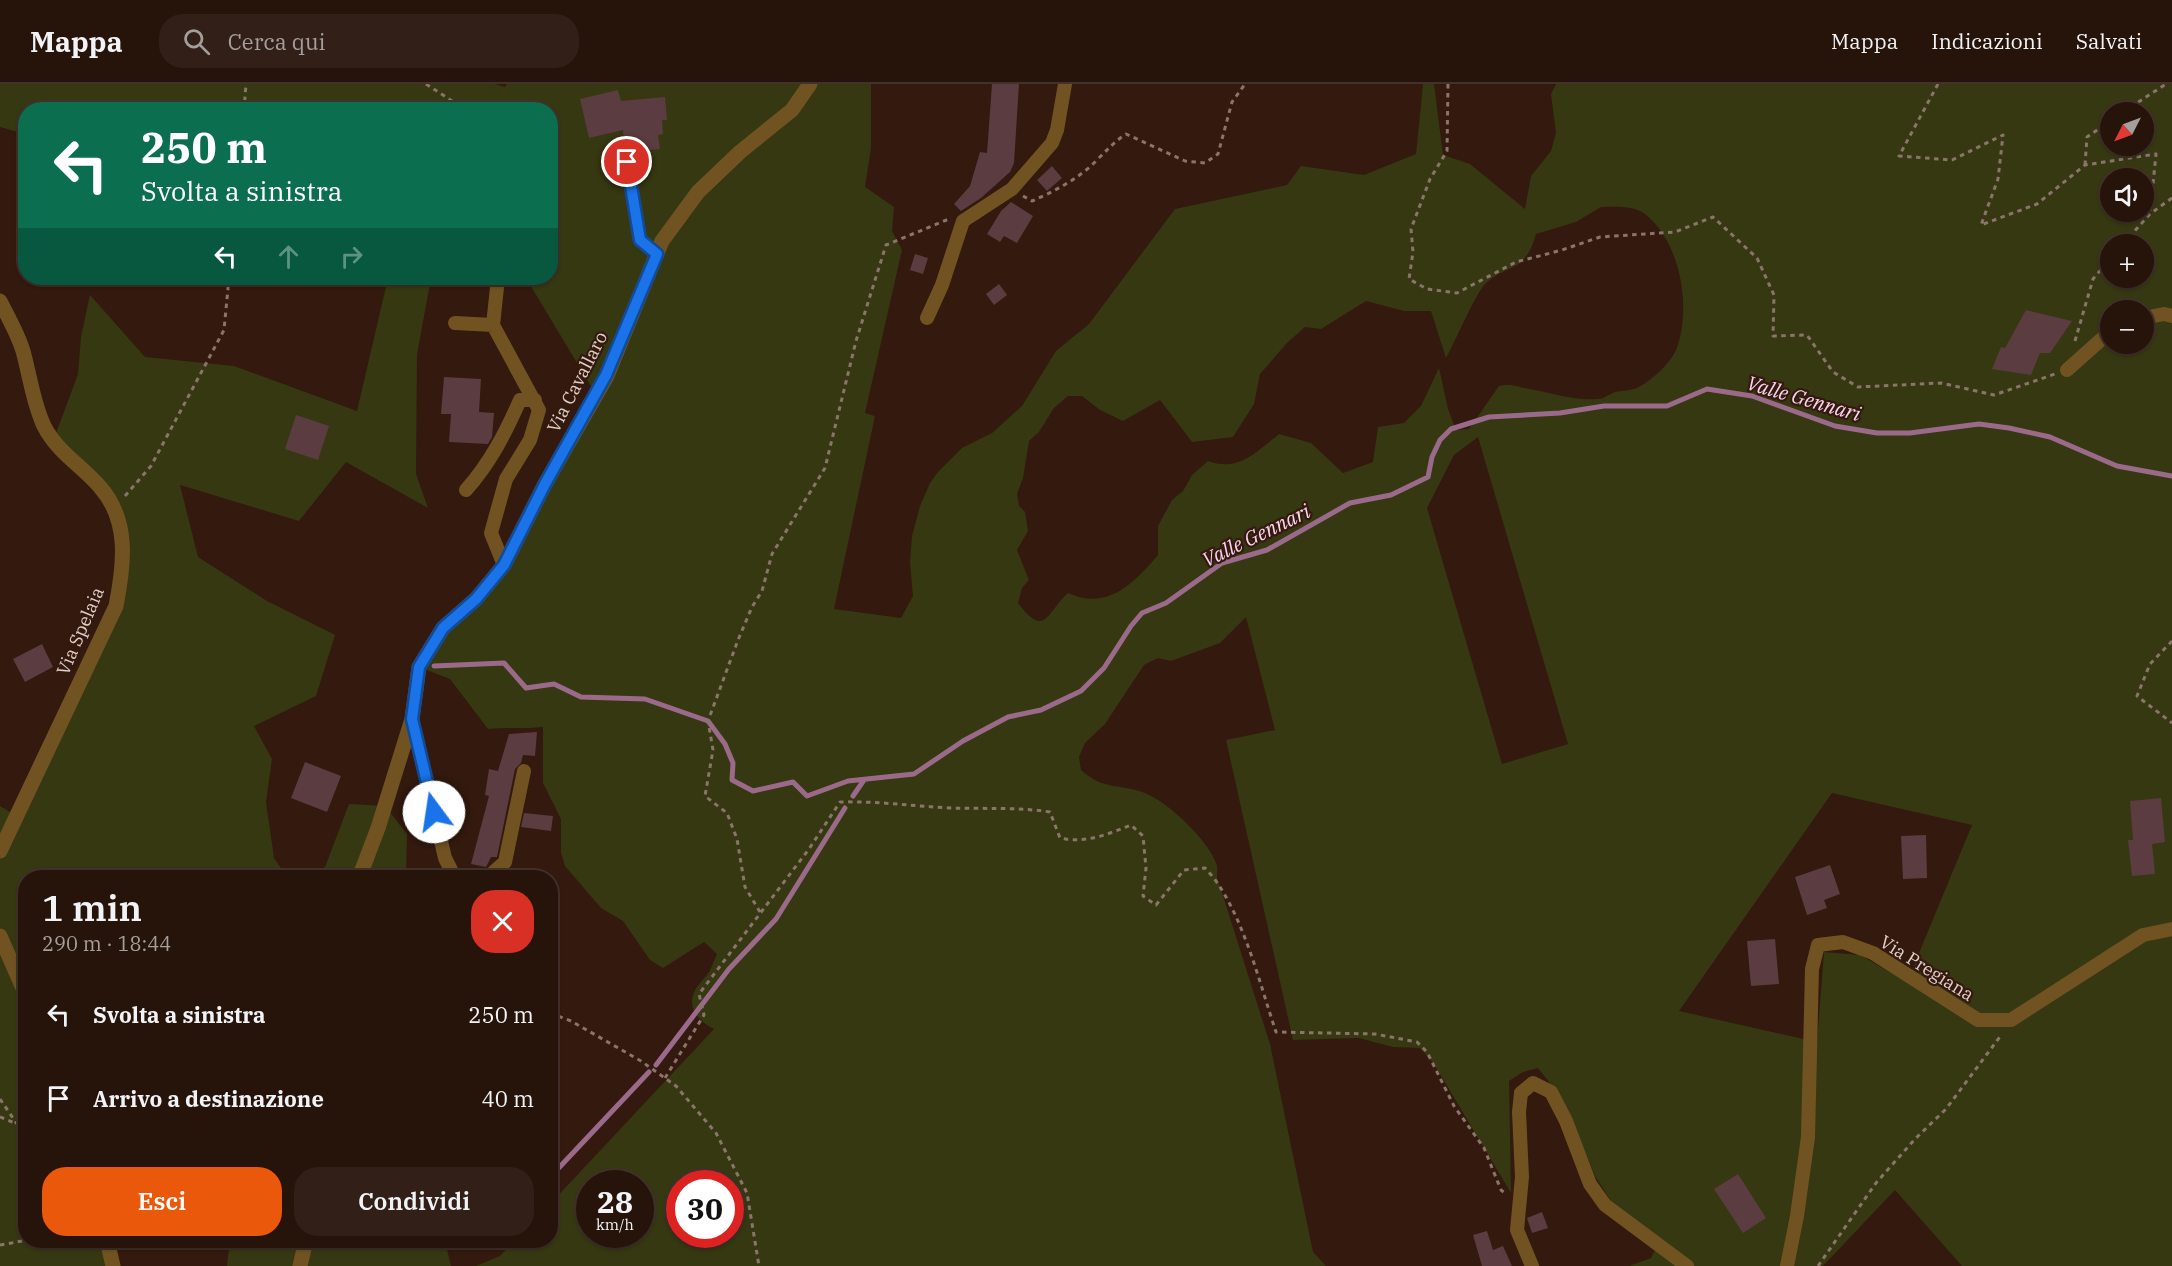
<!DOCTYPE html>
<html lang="it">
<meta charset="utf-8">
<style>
:root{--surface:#26130a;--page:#322018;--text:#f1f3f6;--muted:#a49e9c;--line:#42322b;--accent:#ea580c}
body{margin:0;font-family:"IBM Plex Serif",serif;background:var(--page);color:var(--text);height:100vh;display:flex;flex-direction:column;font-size:22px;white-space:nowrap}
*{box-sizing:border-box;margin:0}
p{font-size:20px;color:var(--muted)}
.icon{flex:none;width:33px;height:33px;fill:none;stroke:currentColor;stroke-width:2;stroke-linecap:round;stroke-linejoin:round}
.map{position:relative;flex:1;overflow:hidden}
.side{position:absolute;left:18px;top:786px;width:540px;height:378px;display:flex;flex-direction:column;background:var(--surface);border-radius:24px;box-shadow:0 2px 4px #0004,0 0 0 2px var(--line)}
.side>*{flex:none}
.top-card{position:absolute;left:18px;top:18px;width:540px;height:183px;border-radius:24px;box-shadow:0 2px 4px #0004,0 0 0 2px var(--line);background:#0b6e4f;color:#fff;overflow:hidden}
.needle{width:39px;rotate:228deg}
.controls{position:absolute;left:2100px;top:18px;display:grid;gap:12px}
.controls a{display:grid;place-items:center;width:54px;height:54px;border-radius:50%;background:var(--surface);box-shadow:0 2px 4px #0004,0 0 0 2px var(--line);font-size:30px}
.speed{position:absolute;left:576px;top:1086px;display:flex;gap:12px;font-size:30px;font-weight:700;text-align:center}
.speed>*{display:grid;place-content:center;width:78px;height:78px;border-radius:50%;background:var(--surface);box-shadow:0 2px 4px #0004,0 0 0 2px var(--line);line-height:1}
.speed small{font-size:15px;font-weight:400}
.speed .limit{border:9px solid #d22;background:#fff;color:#111}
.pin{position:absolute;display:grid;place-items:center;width:51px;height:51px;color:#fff;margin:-26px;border:3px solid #fff;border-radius:50%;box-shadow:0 2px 6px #0007}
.me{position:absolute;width:66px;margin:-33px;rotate:346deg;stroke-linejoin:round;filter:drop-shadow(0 0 4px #0008)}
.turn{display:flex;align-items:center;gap:21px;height:126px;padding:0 24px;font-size:27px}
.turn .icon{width:78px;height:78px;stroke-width:2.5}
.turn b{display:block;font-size:42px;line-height:51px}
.lanes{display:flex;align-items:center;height:57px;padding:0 24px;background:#0003;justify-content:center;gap:30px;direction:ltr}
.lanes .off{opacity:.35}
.round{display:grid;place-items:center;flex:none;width:63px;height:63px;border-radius:24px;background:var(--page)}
.head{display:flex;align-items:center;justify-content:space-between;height:102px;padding:0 24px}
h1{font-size:36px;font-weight:600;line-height:45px}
.button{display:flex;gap:12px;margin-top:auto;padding:12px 24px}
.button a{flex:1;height:69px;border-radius:24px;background:var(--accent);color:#fff;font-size:24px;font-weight:600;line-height:69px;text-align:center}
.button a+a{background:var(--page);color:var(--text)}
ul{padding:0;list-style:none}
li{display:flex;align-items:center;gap:18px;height:84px;padding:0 24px}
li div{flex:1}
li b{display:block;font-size:22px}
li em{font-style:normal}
header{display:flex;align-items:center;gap:36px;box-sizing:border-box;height:84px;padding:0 30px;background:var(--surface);border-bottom:2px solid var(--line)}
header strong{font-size:28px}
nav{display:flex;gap:33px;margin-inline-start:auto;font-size:21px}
.search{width:420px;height:54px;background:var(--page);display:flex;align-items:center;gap:15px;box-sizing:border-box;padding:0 21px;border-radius:24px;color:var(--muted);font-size:22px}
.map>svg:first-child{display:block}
</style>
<header>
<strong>Mappa</strong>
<div class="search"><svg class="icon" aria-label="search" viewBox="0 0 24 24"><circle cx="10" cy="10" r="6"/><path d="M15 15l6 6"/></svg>Cerca qui</div>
<nav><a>Mappa</a><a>Indicazioni</a><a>Salvati</a></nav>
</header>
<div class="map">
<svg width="2172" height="1182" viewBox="0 0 2172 1182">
<rect width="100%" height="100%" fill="#33190e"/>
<path fill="#363811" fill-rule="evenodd" d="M0 0H495L505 3 507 0H871V64L865 103 894 123 892 147 902 166 865 329 875 332 834 525 901 534 913 512 910 478 912 452 920 422 930 399 938 388 962 364 992 349 1022 322 1056 267 1089 240 1175 125 1287 101 1301 82 1364 91 1416 70 1423 0H1434L1443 71 1470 80 1525 125 1531 92 1551 67 1556 49 1551 10 1556 0H2172V1182H1962L1895 1106 1823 1182H1629L1651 1174 1660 1156 1611 1117 1595 1092 1570 1031 1556 1007 1538 984 1523 988 1509 997 1511 1109 1434 980 1420 964 1393 963 1359 954 1293 956 1226 656 1275 646 1246 533 1220 559 1171 577 1158 574 1144 581 1105 640 1085 659 1079 673 1081 686C1104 707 1119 699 1145 709 1168 718 1208 756 1216 779 1218 783 1217 789 1217 793L1270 960 1313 1168 1326 1182H476L500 1172 514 1157 550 1156 551 1119 714 945C694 935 684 918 700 899 703 895 707 892 709 888 712 883 714 876 717 870L704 858 663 884 650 876 623 837 601 824 565 782 561 769V735L543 699V643C524 645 507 643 488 645L450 595 416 582 499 476 595 309 526 194H550V26H26L25 50 0 43ZM2110 28H2144V62H2110ZM2110 94H2144V128H2110ZM1601 123C1615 123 1633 121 1645 130 1681 158 1692 225 1676 266 1669 281 1651 297 1637 304 1630 307 1622 306 1615 308 1609 310 1604 315 1598 315 1576 317 1551 309 1530 305 1518 303 1511 299 1499 302L1469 345 1456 346 1448 325 1439 284 1421 322 1404 339 1378 343 1373 378 1343 389 1311 359 1279 350C1255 369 1238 388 1208 377L1192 391 1183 407 1172 416 1158 442V471C1133 500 1107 527 1068 509 1047 527 1046 556 1018 519L1022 504 1029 496 1017 466 1028 447 1025 428 1019 422 1017 410 1023 394 1029 357 1039 348 1054 324 1068 312H1082L1100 326 1123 337 1160 316 1192 358 1233 353 1254 320 1260 290 1287 259 1305 243 1321 245 1366 217 1404 227H1431L1446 274C1454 260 1476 209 1485 200 1509 178 1525 190 1536 150L1576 138ZM2110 160H2144V194H2110ZM2110 226H2144V260H2110ZM1478 353 1568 660 1502 680 1427 424 1454 371ZM1832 709 1972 741 1907 898 1860 871 1824 868 1817 958 1679 927ZM590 1100H640V1150H590ZM680 1100H730V1150H680Z
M388 194H431L417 271 416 390 428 424 346 378 299 437 180 401 198 473 267 517 335 551 316 612 254 642 272 675 266 718 274 774 287 793 26 794V1156L109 1157 116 1182H0V722L20 734 116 505 120 454 95 400 55 352 78 290 81 253 90 211 145 273 234 282 357 327Z
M349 720 385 722 407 750 406 793 307 794 325 783Z
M230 1156 445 1157 451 1182H227Z"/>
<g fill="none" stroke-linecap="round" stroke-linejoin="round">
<path stroke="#9b6a8a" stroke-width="5" d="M434 582 504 579 526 604 554 600 581 613 645 615 708 637 725 660 733 679 732 696 753 707 793 698 807 712 848 697 914 690 963 657 1008 633 1041 626 1081 607 1104 584 1131 542 1142 529 1166 519 1222 479 1267 466 1350 419 1391 411 1428 393 1432 373 1440 356 1451 345 1489 333 1560 329 1604 322H1667L1707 305 1752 312 1835 342 1877 349H1910L1979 340 2009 344 2050 353 2117 382 2172 392
M853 712 864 696
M656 981 729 885 776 835 845 724
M550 1096 554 1089 649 988"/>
</g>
<path fill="#5b3c40" d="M992 0H1019L1014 79 1010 88 981 114 961 127 954 120 970 102 980 68 987 69Z
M618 6 621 17 665 13 667 36H662L663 50 658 51 660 65 625 69 623 46 589 54 580 15Z
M1052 82 1062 94 1047 107 1037 96Z
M1011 118 1033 132 1017 159 1004 152 1000 158 987 150 1001 127Z
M915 170 928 174 923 190 910 186Z
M999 200 1007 211 994 221 986 210Z
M2026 226 2072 237 2050 269H2040L2031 291 1992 285 2001 263 2005 264Z
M444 293 481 295 479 328 494 329 492 353 488 360 449 358 451 330H441Z
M296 331 329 342 318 376 285 365Z
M42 560 53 583 25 598 13 575Z
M537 648 535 672 523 671 521 679 515 685 497 773H491L486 783 471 780 489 712 485 711 489 685 498 687 509 650Z
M305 678 341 692 327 728 291 714Z
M2161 714 2165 758 2152 760 2155 790 2132 792 2128 756H2133L2130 717Z
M524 729 553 732 551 747 521 743Z
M1926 751 1927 794 1903 795 1901 752Z
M1830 781 1840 810 1824 816 1827 824 1807 831 1795 793Z
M1775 855 1779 900 1751 902 1747 857Z
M1738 1090 1766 1134 1743 1149 1714 1105Z
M1542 1128 1548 1144 1532 1149 1527 1134Z
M1487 1147 1493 1166 1503 1162 1512 1182H1482L1473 1151Z"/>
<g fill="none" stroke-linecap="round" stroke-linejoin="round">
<path stroke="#8a746b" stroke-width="3" stroke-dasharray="4.5 4.5" stroke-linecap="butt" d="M426 0 466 26
M1448 0 1447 67 1430 95 1411 145 1413 168 1409 195 1427 205 1457 209 1516 178 1562 166 1600 153 1675 148 1713 133 1757 174 1774 211 1773 252 1807 251 1833 288 1858 303 1941 299 1994 311 2055 290
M1938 0 1899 72 1952 76 2003 51 1998 95 1981 141 2037 120 2085 81 2156 70 2150 130
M244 26 246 0
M2123 28 2166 0
M2085 81 2087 53 2110 37
M1023 112 1032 117C1053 108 1078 95 1095 78 1106 67 1114 58 1126 50L1185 77 1205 79 1218 70 1232 18 1245 0
M2123 160 2150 130 2172 114
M2075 257 2093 195 2110 175
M125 412 151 382 224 246 229 194
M2172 557 2150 580 2137 612 2172 639
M760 828 745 803 737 755 727 729 705 712 713 666 708 637 738 556 752 523 762 507 772 470 825 384 856 257 886 161 949 135
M550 929 571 937 641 977 676 1002 716 1049 747 1109 759 1182
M665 994 704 931 699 910 809 765 840 718C877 717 912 722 950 724 983 725 1017 723 1050 728L1060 754C1085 760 1108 750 1131 741L1143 752 1146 784 1143 812 1156 821 1184 786 1205 784C1241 821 1259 898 1276 948L1375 950 1417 958 1427 968 1454 1022 1484 1064 1501 1106 1506 1110
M0 1015 17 1040
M0 1033 17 1040 26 1045
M0 1161 28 1156
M1818 1182 1876 1099 1915 1055 1946 1025 2002 950"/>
<path stroke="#715322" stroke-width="14" d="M627 78 640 156 657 170
M927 234 942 201 963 137 1012 105 1052 59 1057 46 1065 0
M2144 234 2164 230 2172 232
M455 239 493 241 539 326 530 356 506 395 491 449 504 481
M493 241 498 194
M2067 286 2104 253 2110 250
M466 406C490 379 505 350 520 316H535
M412 635 445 774 455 794
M487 794 505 778 524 687
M1532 1182 1517 1146 1522 1093 1519 1028 1521 1009 1533 999 1551 1008 1566 1037 1590 1100 1605 1121 1687 1182
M1787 1182 1797 1132 1808 1053 1812 885 1818 861 1843 858 1873 869 1978 936H2011L2143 851 2172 845"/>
<path stroke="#715322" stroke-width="15" d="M0 217C8 233 18 250 23 267 30 292 33 319 44 342 57 368 82 382 100 403 130 437 124 481 116 522L0 767
M359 794 378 744 412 635 419 583 443 544 476 515 504 481 545 400 607 292 662 157 698 108 740 68 792 26 810 0
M0 852 26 911
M107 1156 113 1182
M300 1182 306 1156"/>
</g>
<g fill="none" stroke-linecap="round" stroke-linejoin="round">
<defs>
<path id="route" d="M434 728 412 635 419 583 443 544 476 515 504 481 545 400 606 291 657 170 640 156 627 78"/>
</defs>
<use href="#route" stroke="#114b97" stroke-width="15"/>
<use href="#route" stroke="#1a73e8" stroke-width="10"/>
</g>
<g text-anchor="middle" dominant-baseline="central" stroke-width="4.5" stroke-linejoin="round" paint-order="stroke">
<g font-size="18" fill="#e0cec7" stroke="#33190e">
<text transform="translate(577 298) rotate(-63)">Via Cavallaro</text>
<text transform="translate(80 547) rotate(-67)">Via Spelaia</text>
<text transform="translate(1927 884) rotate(32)">Via Pregiana</text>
</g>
<g font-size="20" font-style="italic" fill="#fad4ef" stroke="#33190e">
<text transform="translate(1804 314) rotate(16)">Valle Gennari</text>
<text transform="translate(1256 451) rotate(-26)">Valle Gennari</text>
</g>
</g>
</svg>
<div class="controls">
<a><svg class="needle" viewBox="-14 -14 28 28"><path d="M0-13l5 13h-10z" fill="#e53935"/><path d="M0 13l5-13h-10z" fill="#a49e9c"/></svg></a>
<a><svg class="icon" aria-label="sound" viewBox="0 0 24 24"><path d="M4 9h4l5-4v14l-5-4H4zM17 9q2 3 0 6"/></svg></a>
<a>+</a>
<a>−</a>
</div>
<div class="speed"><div>28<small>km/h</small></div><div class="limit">30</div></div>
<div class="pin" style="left:627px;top:78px;background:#d93025"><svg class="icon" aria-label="arrive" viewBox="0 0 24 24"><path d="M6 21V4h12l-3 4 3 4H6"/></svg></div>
<svg class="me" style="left:434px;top:728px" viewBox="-20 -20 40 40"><circle r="19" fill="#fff"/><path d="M0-13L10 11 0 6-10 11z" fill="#1a73e8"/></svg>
<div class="top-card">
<div class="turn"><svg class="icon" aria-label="left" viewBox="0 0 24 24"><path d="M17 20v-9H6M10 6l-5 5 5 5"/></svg><div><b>250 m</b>Svolta a sinistra</div></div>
<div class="lanes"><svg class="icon" aria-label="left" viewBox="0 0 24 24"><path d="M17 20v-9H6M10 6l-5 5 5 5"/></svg><svg class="icon off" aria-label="ahead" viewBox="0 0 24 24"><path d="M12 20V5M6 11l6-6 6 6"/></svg><svg class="icon off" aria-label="right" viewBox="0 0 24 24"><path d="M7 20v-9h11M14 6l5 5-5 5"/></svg></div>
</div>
<section class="side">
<div class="head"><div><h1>1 min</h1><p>290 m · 18:44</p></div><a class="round" style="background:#d93025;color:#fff"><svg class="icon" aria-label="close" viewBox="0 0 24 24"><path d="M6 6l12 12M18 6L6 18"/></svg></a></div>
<ul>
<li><svg class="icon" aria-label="left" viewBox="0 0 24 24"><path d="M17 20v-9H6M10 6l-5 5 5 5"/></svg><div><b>Svolta a sinistra</b></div><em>250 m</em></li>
<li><svg class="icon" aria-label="arrive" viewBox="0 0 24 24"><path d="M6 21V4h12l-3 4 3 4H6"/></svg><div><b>Arrivo a destinazione</b></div><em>40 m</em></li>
</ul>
<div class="button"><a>Esci</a><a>Condividi</a></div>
</section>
</div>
